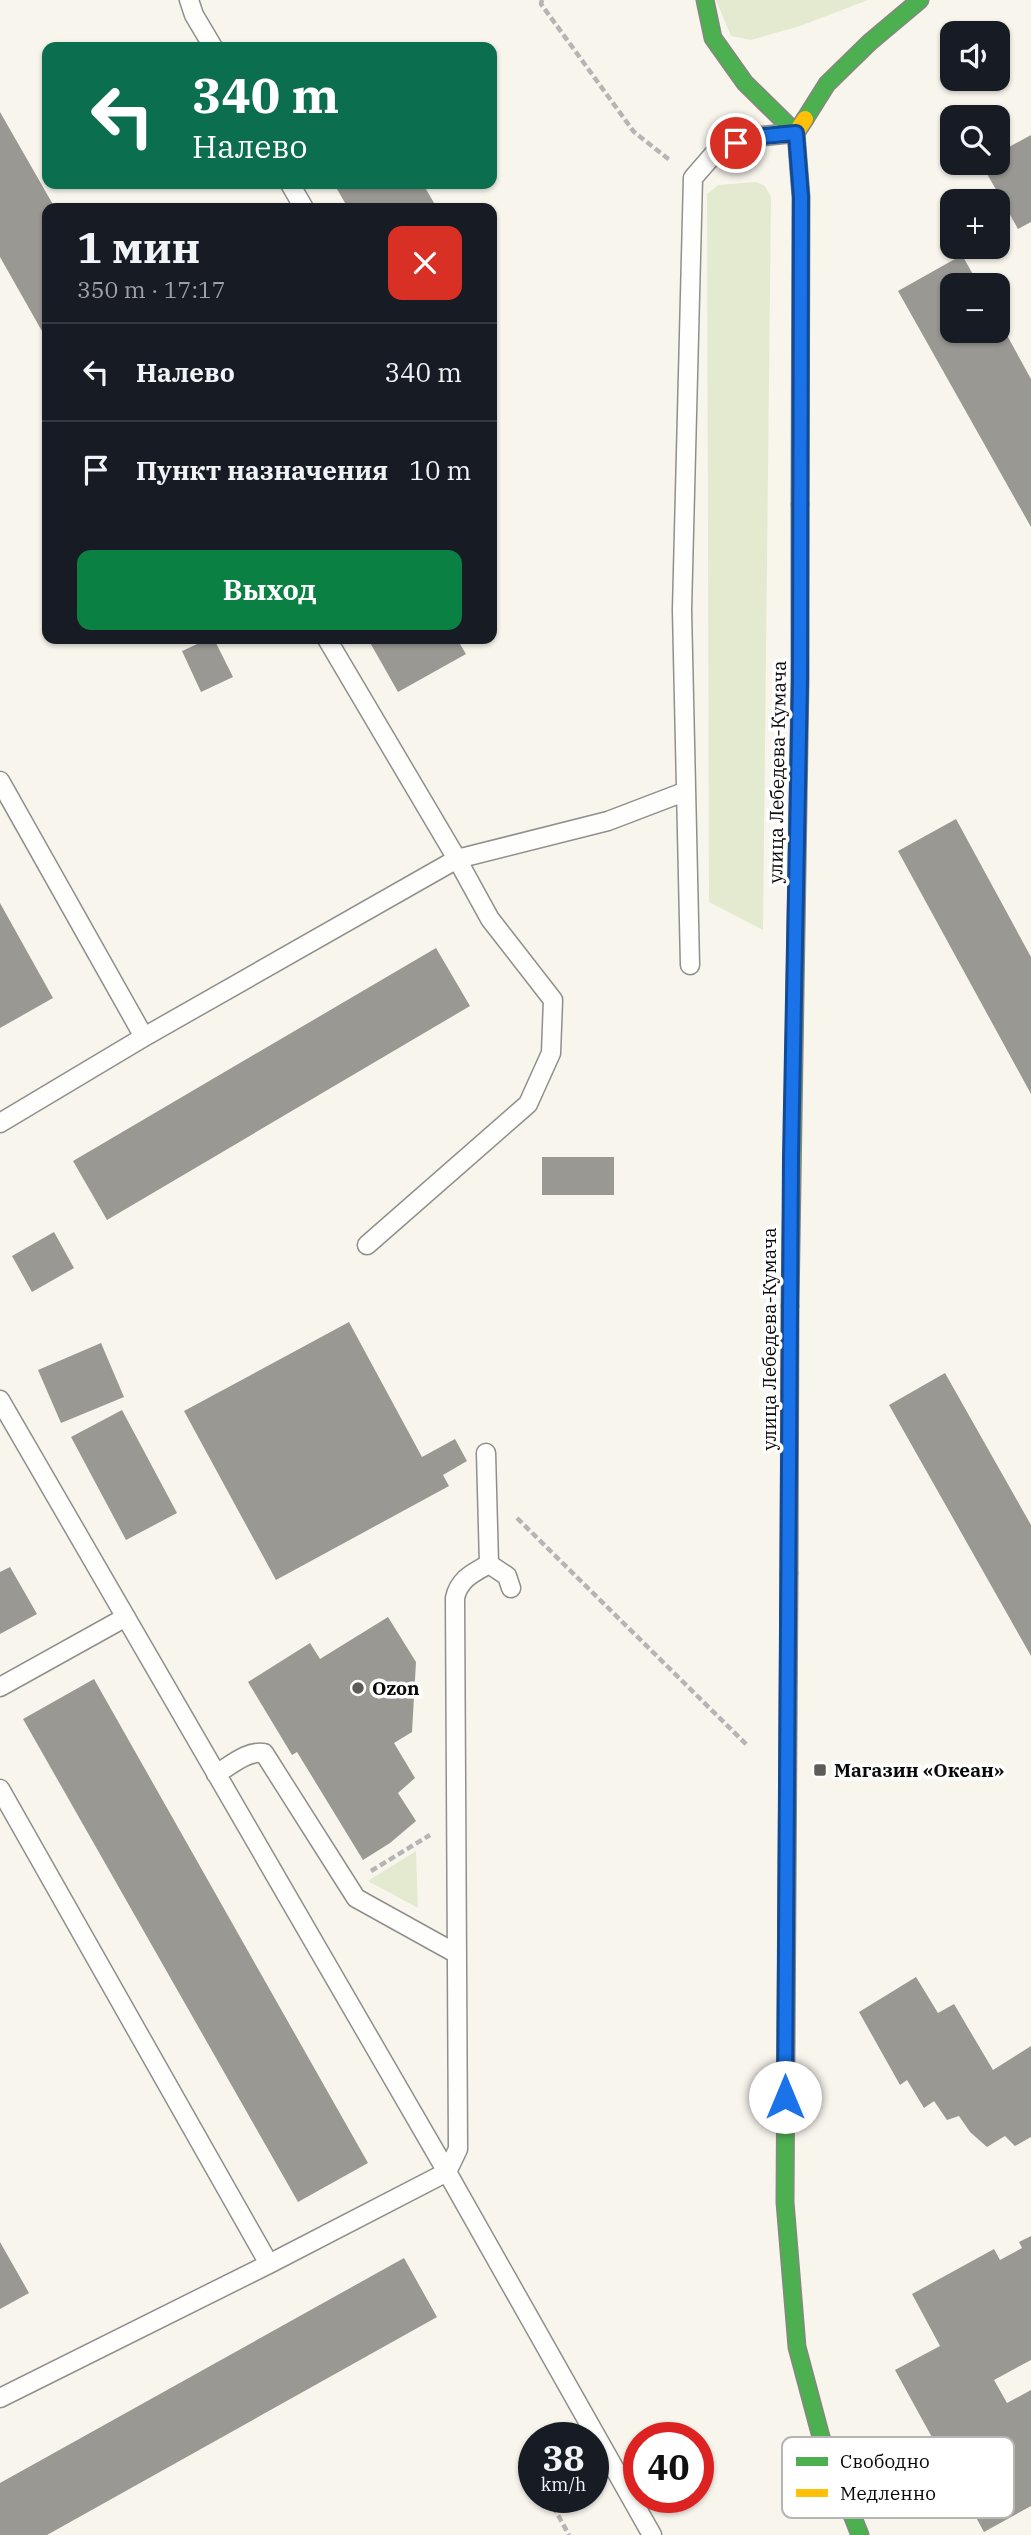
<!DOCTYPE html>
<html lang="ru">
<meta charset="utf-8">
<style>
:root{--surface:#171b24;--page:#20242c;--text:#f1f3f6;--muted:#9ea1a6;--line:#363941;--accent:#0b8043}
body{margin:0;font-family:"IBM Plex Serif",serif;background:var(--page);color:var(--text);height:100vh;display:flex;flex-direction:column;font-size:26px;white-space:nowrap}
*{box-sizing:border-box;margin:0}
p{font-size:23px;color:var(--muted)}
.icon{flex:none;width:38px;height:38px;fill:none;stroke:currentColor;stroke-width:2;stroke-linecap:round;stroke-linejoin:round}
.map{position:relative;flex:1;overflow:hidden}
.drawer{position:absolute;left:42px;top:203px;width:455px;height:441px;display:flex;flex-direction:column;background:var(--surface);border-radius:14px;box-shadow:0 2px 5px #0004}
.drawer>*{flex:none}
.hud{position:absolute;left:42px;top:42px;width:455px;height:147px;border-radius:14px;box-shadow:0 2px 5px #0004;background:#0b6e4f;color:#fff;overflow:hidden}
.controls{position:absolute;left:940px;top:21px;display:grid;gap:14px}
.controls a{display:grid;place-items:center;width:70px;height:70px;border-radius:14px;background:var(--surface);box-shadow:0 2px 5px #0004;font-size:35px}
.speed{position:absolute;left:518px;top:2422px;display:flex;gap:14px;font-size:35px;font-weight:700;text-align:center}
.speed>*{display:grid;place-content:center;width:91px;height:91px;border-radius:50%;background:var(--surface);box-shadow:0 2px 5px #0004;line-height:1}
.speed small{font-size:18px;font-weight:400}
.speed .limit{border:10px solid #d22;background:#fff;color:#111}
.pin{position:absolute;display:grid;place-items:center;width:60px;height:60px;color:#fff;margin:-30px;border:4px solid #fff;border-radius:50%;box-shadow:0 2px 7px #0007}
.me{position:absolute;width:77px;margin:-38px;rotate:0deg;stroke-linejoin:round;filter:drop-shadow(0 0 5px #0008)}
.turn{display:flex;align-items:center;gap:24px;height:147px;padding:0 35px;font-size:32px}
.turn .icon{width:91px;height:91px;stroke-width:2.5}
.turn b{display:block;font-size:49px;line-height:60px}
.round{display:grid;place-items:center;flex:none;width:74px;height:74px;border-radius:14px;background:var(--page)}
.summary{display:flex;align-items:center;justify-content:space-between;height:119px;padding:0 35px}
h1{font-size:42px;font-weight:700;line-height:52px}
.button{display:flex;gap:14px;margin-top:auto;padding:14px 35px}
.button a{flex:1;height:80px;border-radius:14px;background:var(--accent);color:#fff;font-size:28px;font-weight:700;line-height:80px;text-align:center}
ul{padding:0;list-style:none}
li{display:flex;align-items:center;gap:21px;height:98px;padding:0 35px;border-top:2px solid var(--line)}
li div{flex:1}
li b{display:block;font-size:26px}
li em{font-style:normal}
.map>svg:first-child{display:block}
</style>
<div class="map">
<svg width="1031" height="2535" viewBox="0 0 1031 2535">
<rect width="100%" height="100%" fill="#f8f5ed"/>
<path fill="#e4ead0" d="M716 0H868L800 26 751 40 731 36Z
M756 182 765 186 771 197 763 930 709 902 707 194 718 185Z
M416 1851 418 1908 368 1881Z"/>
<path fill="#9a9893" d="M0 112 55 208H47V340L0 257Z
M1031 135V222L1018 229 981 163H998V153Z
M334 184H423L437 208H348Z
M962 255 979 285H952V331H998V319L1031 379V527L898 291Z
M208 639H214L233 677 201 692 182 651Z
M368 639H457L466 654 398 692Z
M956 819 1031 957V1094L898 851Z
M0 903 53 998 0 1028Z
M436 948 470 1006 107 1220 73 1161Z
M542 1157H614V1195H542Z
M54 1232 74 1268 32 1292 12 1256Z
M349 1322 422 1457 455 1439 467 1461 443 1475 449 1486 276 1580 184 1411Z
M101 1343 124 1397 61 1423 38 1370Z
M945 1373 1031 1525V1656L889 1405Z
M122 1410 177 1513 126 1540 71 1437Z
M10 1567 37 1614 0 1634V1572Z
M388 1617 416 1662 412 1732 394 1743 415 1778 398 1793 416 1821 390 1843 363 1860 297 1752 292 1755 248 1682 310 1643 320 1659Z
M94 1679 368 2163 298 2202 23 1719Z
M916 1977 938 2013 954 2004 993 2070 1031 2046V2137L1015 2146 1005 2136 987 2147 970 2132 959 2116 947 2120 934 2101 924 2108 907 2080 900 2085 859 2012Z
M1031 2236V2360L994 2380 1007 2403 1031 2390V2506L984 2532 895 2370 940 2346 912 2294 994 2249 1000 2260 1022 2248 1019 2242Z
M0 2242 29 2293 0 2309Z
M404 2258 437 2317 47 2535H0V2483Z"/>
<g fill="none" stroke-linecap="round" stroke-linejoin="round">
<defs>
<path id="lane" d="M189 0 194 15 213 47
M290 184 304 208
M327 639 457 859 490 919 553 1000 551 1053 528 1104 367 1245
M0 781 144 1037
M690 965 682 610 693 178 719 148 753 137 793 133
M0 1123 144 1037 457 859 608 821 684 792
M0 1400 447 2172 652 2535
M489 1564 507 1576 511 1588
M0 1687 126 1617
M216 1774C230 1766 248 1750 264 1753L356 1898 457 1954
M0 1789 269 2264
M0 2398 269 2264 447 2172 458 2149 455 1598C459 1579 473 1573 489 1564L486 1453"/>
<path id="fast" d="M705 0 713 38 745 83 796 133
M805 119 827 84 870 42 920 0
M790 1306 800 680V504
M789 1573 785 2202 797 2347 821 2437 860 2535"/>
<path id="slow" d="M800 504 801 197 796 133 805 119
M789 1573 790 1306"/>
</defs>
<use href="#lane" stroke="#918f8c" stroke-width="21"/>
<use href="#fast" stroke="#878682" stroke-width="19"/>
<use href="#slow" stroke="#878682" stroke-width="19"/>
<path stroke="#b6b5b4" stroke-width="4.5" stroke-dasharray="7 3.5" stroke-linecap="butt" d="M542 0 541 4 634 132 671 161
M517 1518 748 1746
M371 1871 430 1835
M548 2497 569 2535"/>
<use href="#lane" stroke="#fefefc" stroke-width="18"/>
<use href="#fast" stroke="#4caf50" stroke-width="16"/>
<use href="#slow" stroke="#ffc107" stroke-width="16"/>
</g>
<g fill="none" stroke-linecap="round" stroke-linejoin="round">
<defs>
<path id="route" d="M736 143 753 137 796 133 801 197 800 680 791 1157 785 2097"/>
</defs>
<use href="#route" stroke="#114b97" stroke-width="18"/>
<use href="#route" stroke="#1a73e8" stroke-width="12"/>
</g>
<g fill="#5d5c59" stroke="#fff" stroke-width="2.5">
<circle cx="358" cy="1688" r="7"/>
<rect x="813" y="1763" width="14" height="14" rx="3.5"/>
</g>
<g text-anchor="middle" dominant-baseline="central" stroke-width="7" stroke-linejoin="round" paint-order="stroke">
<g font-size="19" fill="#090909" stroke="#fff">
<text transform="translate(777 772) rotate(-89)">улица Лебедева-Кумача</text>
<text transform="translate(769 1339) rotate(-90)">улица Лебедева-Кумача</text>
</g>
<g font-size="19" font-weight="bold" fill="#090909" stroke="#fff" text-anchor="start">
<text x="372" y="1688">Ozon</text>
<text x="834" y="1770">Магазин «Океан»</text>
</g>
</g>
<rect x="782" y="2437" width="232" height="81" rx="10" fill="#fff" stroke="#b5b5b5" stroke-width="2"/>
<rect x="796" y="2457" width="32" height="9" fill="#4caf50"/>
<rect x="796" y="2489" width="32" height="8" fill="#ffc107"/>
<g font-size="19" fill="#090909">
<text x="840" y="2468">Свободно</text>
<text x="840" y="2500">Медленно</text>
</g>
</svg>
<div class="controls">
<a><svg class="icon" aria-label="sound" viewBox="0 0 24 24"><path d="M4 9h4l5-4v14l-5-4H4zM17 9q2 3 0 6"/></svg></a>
<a><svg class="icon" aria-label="search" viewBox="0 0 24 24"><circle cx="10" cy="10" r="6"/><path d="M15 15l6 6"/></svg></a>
<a>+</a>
<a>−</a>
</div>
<div class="speed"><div>38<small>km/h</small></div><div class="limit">40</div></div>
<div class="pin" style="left:736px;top:143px;background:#d93025"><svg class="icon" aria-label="arrive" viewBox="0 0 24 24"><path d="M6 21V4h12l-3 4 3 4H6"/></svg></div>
<svg class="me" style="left:785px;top:2097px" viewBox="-20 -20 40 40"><circle r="19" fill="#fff"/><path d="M0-13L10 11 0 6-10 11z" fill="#1a73e8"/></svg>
<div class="hud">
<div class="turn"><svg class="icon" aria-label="left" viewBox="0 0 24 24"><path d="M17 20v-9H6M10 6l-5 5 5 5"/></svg><div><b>340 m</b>Налево</div></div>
</div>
<section class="drawer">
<div class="summary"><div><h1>1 мин</h1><p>350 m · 17:17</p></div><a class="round" style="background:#d93025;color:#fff"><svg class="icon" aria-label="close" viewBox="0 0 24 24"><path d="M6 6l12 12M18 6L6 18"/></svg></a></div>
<ul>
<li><svg class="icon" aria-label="left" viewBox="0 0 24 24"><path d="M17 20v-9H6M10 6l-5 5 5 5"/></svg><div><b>Налево</b></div><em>340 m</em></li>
<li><svg class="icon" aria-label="arrive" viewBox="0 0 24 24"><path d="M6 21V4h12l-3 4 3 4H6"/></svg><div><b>Пункт назначения</b></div><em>10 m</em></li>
</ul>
<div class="button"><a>Выход</a></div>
</section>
</div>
